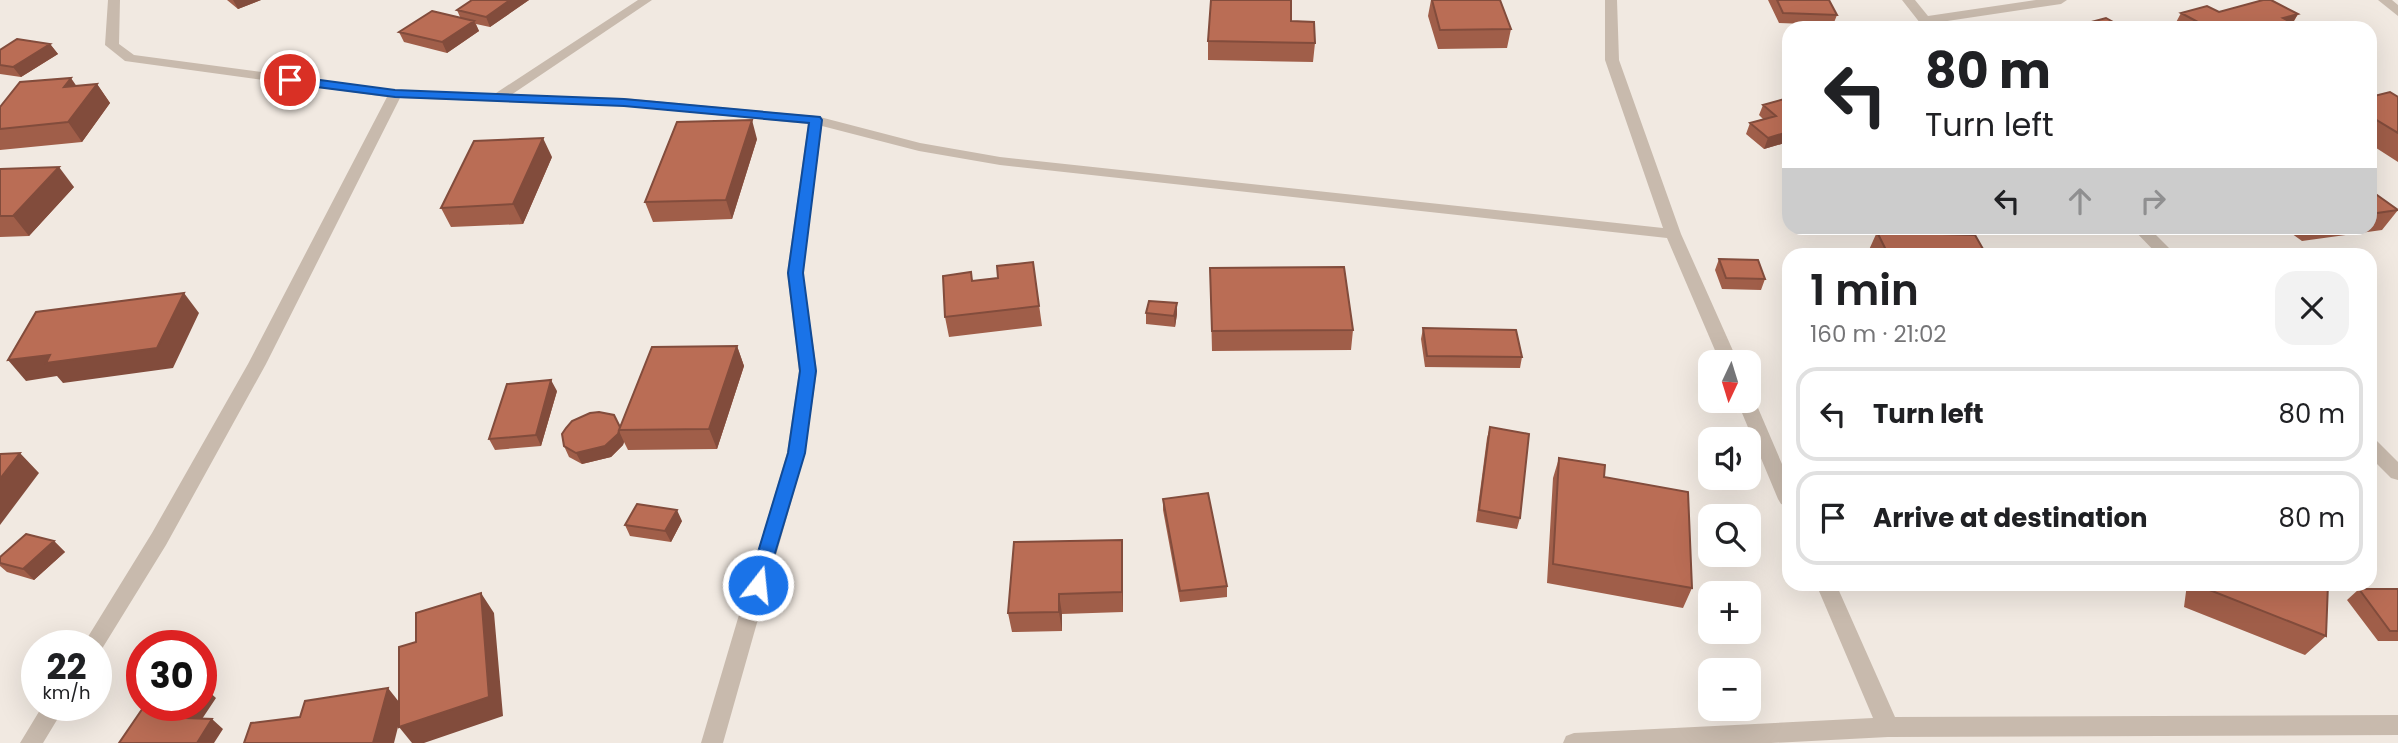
<!DOCTYPE html>
<meta charset="utf-8">
<style>
:root{--surface:#fff;--page:#f2f2f2;--text:#202124;--muted:#757577;--line:#e0e0e0}
body{margin:0;font-family:Poppins,sans-serif;background:var(--page);color:var(--text);height:100vh;display:flex;flex-direction:column;font-size:26px;white-space:nowrap}
*{box-sizing:border-box;margin:0}
p{font-size:23px;color:var(--muted)}
.icon{flex:none;width:38px;height:38px;fill:none;stroke:currentColor;stroke-width:2;stroke-linecap:round;stroke-linejoin:round}
.map{position:relative;flex:1;overflow:hidden}
.sheet{position:absolute;left:1782px;top:248px;width:595px;height:343px;display:flex;flex-direction:column;background:var(--surface);border-radius:21px;box-shadow:0 7px 28px #0002}
.sheet>*{flex:none}
.banner{position:absolute;left:1782px;top:21px;width:595px;height:214px;border-radius:21px;box-shadow:0 7px 28px #0002;background:#fff;color:var(--text);overflow:hidden}
.needle{width:46px;rotate:184deg}
.controls{position:absolute;left:1698px;top:350px;display:grid;gap:14px}
.controls a{display:grid;place-items:center;width:63px;height:63px;border-radius:14px;background:var(--surface);box-shadow:0 7px 28px #0002;font-size:35px}
.speed{position:absolute;left:21px;top:630px;display:flex;gap:14px;font-size:35px;font-weight:700;text-align:center}
.speed>*{display:grid;place-content:center;width:91px;height:91px;border-radius:50%;background:var(--surface);box-shadow:0 7px 28px #0002;line-height:1}
.speed small{font-size:18px;font-weight:400}
.speed .limit{border:10px solid #d22;background:#fff;color:#111}
.pin{position:absolute;display:grid;place-items:center;width:60px;height:60px;color:#fff;margin:-30px;border:4px solid #fff;border-radius:50%;box-shadow:0 2px 7px #0007}
.me{position:absolute;width:77px;margin:-38px;rotate:16deg;stroke-linejoin:round;filter:drop-shadow(0 0 5px #0008)}
.turn{display:flex;align-items:center;gap:24px;height:147px;padding:0 28px;font-size:32px}
.turn .icon{width:91px;height:91px;stroke-width:2.5}
.turn b{display:block;font-size:49px;line-height:60px}
.lanes{display:flex;align-items:center;height:66px;padding:0 28px;background:#0003;justify-content:center;gap:35px;direction:ltr}
.lanes .off{opacity:.35}
.round{display:grid;place-items:center;flex:none;width:74px;height:74px;border-radius:21px;background:var(--page)}
.overview{display:flex;align-items:center;justify-content:space-between;height:119px;padding:0 28px}
h1{font-size:42px;font-weight:600;line-height:52px}
ul{padding:0;list-style:none}
li{display:flex;align-items:center;gap:21px;height:94px;margin:0 14px 10px;padding:0 14px;border:4px solid var(--line);border-radius:21px}
li div{flex:1}
li b{display:block;font-size:26px}
li em{font-style:normal}
.map>svg:first-child{display:block}
</style>
<div class="map">
<svg width="2398" height="743" viewBox="0 0 2398 743">
<rect width="100%" height="100%" fill="#f1e9e1"/>
<g fill="none" stroke-linecap="round" stroke-linejoin="round">
<path fill="#c8baad" fill-rule="evenodd" d="M108 0H120L119 44 134 55 395 90 493 95 638 0H652L511 95 624 98 816 116 920 143 1000 157 1663 228 1605 60V0H1617L1619 60 1681 234 1738 362H1720L1667 238 1000 165 919 151 822 126 803 273 817 371 805 453 723 743H701L787 453 799 371 787 273 808 124 624 106 400 98 266 364 166 545 100 652 96 654V646H83L86 640 152 533 248 364 387 97 125 61 105 45Z
M1902 0H1915L1928 16 2036 0H2067L2061 4 1934 23 1937 28H1924Z
M2378 0H2392L2398 5V16Z
M2132 228H2149L2177 256H2159Z
M1748 395 1755 401 1788 478V506L1781 504 1778 499 1737 401H1748Z
M2370 439 2377 441 2398 462V480L2391 478 2370 457Z
M1816 584H1836L1895 717 2398 715V735L1888 737 1771 743H1563L1566 736 1574 733 1873 718Z
M43 705H66L43 743H20Z"/>
</g>
<path fill="#a05e49" d="M227 0H261L238 9Z
M472 0H529L490 27 476 24 479 31 447 53 404 42 399 32 460 17 457 10Z
M1431 0H1500L1511 29 1507 48 1438 49 1428 16Z
M1768 0H1829L1837 15 1833 25 1779 23Z
M2219 12 2298 14 2293 23 2302 28H2173L2181 13Z
M1291 21 1315 43 1313 62 1208 60V41Z
M50 44 58 54 21 77 0 74V50Z
M97 84 110 103 82 142 0 150V107Z
M2370 97H2398V162L2370 144Z
M1788 98V142L1764 149 1746 134 1750 123 1763 119 1759 115 1763 105Z
M757 139 732 219 653 222 645 202Z
M552 157 523 224 451 227 441 208Z
M0 169 74 187 29 236 0 237Z
M2370 190 2398 210 2382 230 2302 241 2284 228H2370Z
M1877 232 1987 256H1870L1868 252Z
M1719 259 1765 279 1761 290 1722 289 1715 270Z
M1033 262 1042 326 949 337 945 317 998 278Z
M1210 268 1353 330 1351 350 1212 351Z
M1146 313 1177 314 1175 327 1146 324Z
M1423 328 1522 357 1520 368 1425 367 1421 339Z
M737 346 744 366 717 449 628 450 624 442 623 445 611 457 582 464 569 457 564 446 620 427Z
M557 391 541 446 495 450 489 439Z
M1490 427 1520 518 1517 529 1476 522 1487 438Z
M1559 458 1604 477 1692 588 1683 608 1547 583 1553 478Z
M1163 499 1227 586V597L1180 602 1163 510Z
M682 521 671 542 630 536 625 525Z
M1122 540 1123 559V612L1062 614V631L1012 632 1008 613Z
M54 541 65 552 34 580 7 572 0 566V557Z
M2187 584H2328L2326 636 2305 655 2184 607Z
M2359 589H2398V641H2378L2347 600Z"/>
<path fill="#824c3c" d="M233 0H261L238 9Z
M510 0H529L490 27 486 17Z
M2298 14 2289 28 2283 18Z
M474 21 479 31 447 53 442 42Z
M50 44 58 54 21 77 13 67Z
M71 78 84 97 64 87Z
M97 84 110 103 82 142 68 122Z
M752 120 757 139 732 219 726 200Z
M1788 132V142L1764 149 1768 138Z
M543 138 552 157 523 224 513 204Z
M59 167 74 187 29 236 13 216Z
M184 293 199 313 173 368 63 383 57 376 26 381 8 360 50 355Z
M1177 303V314L1175 327 1174 316Z
M737 346 744 366 717 449 709 429Z
M551 380 557 391 541 446 536 435Z
M619 431 624 442 623 445 611 457 582 464 576 453Z
M20 453 39 473 0 525V479Z
M677 510 682 521 671 542 665 531Z
M1122 540 1123 559V612L1122 592Z
M54 541 65 552 34 580 23 569Z
M481 593 494 613 503 716 424 743H412L399 727Z
M1059 594 1062 614V631L1059 612Z
M205 688 216 698 196 728 186 718 194 705H201V694Z
M388 688 403 707 394 743H373Z
M212 719 223 729 214 743H197Z"/>
<path fill="#ba6d55" stroke="#824c3c" stroke-width="2" d="M472 0H510L486 17 457 10Z
M1211 0H1291V21L1314 22 1315 43 1208 41Z
M1432 0H1500L1511 29 1440 30Z
M1777 0H1829L1837 15 1783 13Z
M2263 0H2271L2298 14 2283 18 2302 28H2209L2181 13 2207 6 2219 12Z
M432 11 474 21 442 42 399 32Z
M2106 18 2124 28H2080L2076 26Z
M17 39 50 44 13 67 0 65V50Z
M71 78 64 87 97 84 68 122 0 129V107L20 82Z
M2390 92 2398 97V133L2370 116V97Z
M1788 98V132L1768 138 1750 123 1776 116 1763 105Z
M752 120 726 200 645 202 677 122Z
M543 138 513 204 441 208 474 141Z
M59 167 13 216H0V169Z
M2370 190 2398 210 2370 214Z
M1877 232 1975 235 1987 256H1889Z
M1719 259 1758 260 1765 279 1726 278Z
M1033 262 1039 306 945 317 943 276 971 272 972 281 998 278 997 266Z
M1344 267 1353 330 1212 331 1210 268Z
M184 293 157 348 46 363 50 355 8 360 36 312Z
M1149 301 1177 303 1174 316 1146 313Z
M1423 328 1516 330 1522 357 1427 356Z
M737 346 709 429 619 430 652 347Z
M551 380 536 435 489 439 507 384Z
M599 412 614 415 620 427 618 434 605 446 576 453 564 446 562 434 566 428 572 421 590 413Z
M1490 427 1529 434 1520 518 1479 510Z
M20 453 0 479V454Z
M1559 458 1605 465 1604 477 1688 492 1692 588 1553 564Z
M1208 493 1227 586 1180 591 1163 499Z
M637 504 677 510 665 531 625 525Z
M26 534 54 541 23 569 0 563V557Z
M1122 540V592L1059 594V612L1008 613 1014 542Z
M2202 584H2328L2326 636 2202 587Z
M2359 589H2398V631H2390Z
M481 593 489 697 399 727V647L416 642V613Z
M388 688 373 743H244L251 723 300 717 305 701Z
M145 705H194L186 718 212 719 197 743H119Z"/>
<path fill="#1a73e8" stroke="#114b97" stroke-width="2" d="M290 76 395 90 624 99 820 117 822 120 803 273 816 371 805 453 764 590 758 592 751 590 748 585 788 453 800 371 788 273 809 123 624 106 395 97 286 83V78Z"/>
</svg>
<div class="controls">
<a><svg class="needle" viewBox="-14 -14 28 28"><path d="M0-13l5 13h-10z" fill="#e53935"/><path d="M0 13l5-13h-10z" fill="#757577"/></svg></a>
<a><svg class="icon" aria-label="sound" viewBox="0 0 24 24"><path d="M4 9h4l5-4v14l-5-4H4zM17 9q2 3 0 6"/></svg></a>
<a><svg class="icon" aria-label="search" viewBox="0 0 24 24"><circle cx="10" cy="10" r="6"/><path d="M15 15l6 6"/></svg></a>
<a>+</a>
<a>−</a>
</div>
<div class="speed"><div>22<small>km/h</small></div><div class="limit">30</div></div>
<div class="pin" style="left:290px;top:80px;background:#d93025"><svg class="icon" aria-label="arrive" viewBox="0 0 24 24"><path d="M6 21V4h12l-3 4 3 4H6"/></svg></div>
<svg class="me" style="left:758px;top:585px" viewBox="-20 -20 40 40"><circle r="17" fill="#1a73e8" stroke="#fff" stroke-width="3"/><path d="M0-11L8 9 0 5-8 9z" fill="#fff"/></svg>
<div class="banner">
<div class="turn"><svg class="icon" aria-label="left" viewBox="0 0 24 24"><path d="M17 20v-9H6M10 6l-5 5 5 5"/></svg><div><b>80 m</b>Turn left</div></div>
<div class="lanes"><svg class="icon" aria-label="left" viewBox="0 0 24 24"><path d="M17 20v-9H6M10 6l-5 5 5 5"/></svg><svg class="icon off" aria-label="ahead" viewBox="0 0 24 24"><path d="M12 20V5M6 11l6-6 6 6"/></svg><svg class="icon off" aria-label="right" viewBox="0 0 24 24"><path d="M7 20v-9h11M14 6l5 5-5 5"/></svg></div>
</div>
<section class="sheet">
<div class="overview"><div><h1>1 min</h1><p>160 m · 21:02</p></div><a class="round"><svg class="icon" aria-label="close" viewBox="0 0 24 24"><path d="M6 6l12 12M18 6L6 18"/></svg></a></div>
<ul>
<li><svg class="icon" aria-label="left" viewBox="0 0 24 24"><path d="M17 20v-9H6M10 6l-5 5 5 5"/></svg><div><b>Turn left</b></div><em>80 m</em></li>
<li><svg class="icon" aria-label="arrive" viewBox="0 0 24 24"><path d="M6 21V4h12l-3 4 3 4H6"/></svg><div><b>Arrive at destination</b></div><em>80 m</em></li>
</ul>
</section>
</div>
